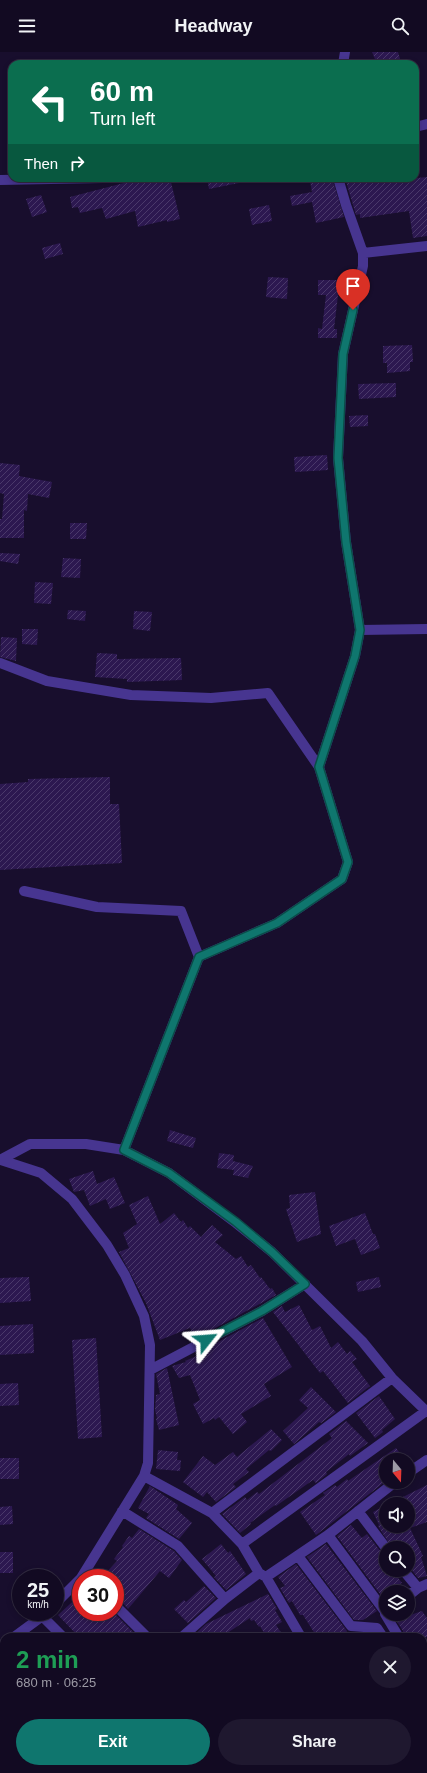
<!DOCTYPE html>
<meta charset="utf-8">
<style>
:root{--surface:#120a22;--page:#1f182f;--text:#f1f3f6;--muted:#9c9aa5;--line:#312b40;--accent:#0f766e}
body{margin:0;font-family:Helvetica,sans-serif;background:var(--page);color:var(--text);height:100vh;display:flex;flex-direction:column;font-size:15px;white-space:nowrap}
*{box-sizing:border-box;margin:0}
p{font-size:13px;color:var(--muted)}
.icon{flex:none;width:22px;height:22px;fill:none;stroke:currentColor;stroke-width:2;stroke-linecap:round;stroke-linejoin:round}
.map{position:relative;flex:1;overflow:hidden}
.panel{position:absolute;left:0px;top:1581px;width:427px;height:140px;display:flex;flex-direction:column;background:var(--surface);border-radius:12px 12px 0 0;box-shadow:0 2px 6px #0003,0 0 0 1px var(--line)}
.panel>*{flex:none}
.guide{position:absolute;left:8px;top:8px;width:411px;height:122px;border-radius:12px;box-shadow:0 2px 6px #0003,0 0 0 1px var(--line);background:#0b6e4f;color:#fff;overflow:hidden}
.needle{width:26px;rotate:161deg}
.tools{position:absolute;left:379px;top:1401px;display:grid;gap:8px}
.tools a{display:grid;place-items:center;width:36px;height:36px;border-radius:50%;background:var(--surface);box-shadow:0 2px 6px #0003,0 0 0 1px var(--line);font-size:20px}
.speed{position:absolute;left:12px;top:1517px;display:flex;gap:8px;font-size:20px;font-weight:700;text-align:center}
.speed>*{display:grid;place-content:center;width:52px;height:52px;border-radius:50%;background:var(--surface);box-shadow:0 2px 6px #0003,0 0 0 1px var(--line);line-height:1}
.speed small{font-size:10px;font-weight:400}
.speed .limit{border:6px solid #d22;background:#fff;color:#111}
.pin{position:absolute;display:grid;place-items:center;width:34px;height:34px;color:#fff;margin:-41px -17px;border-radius:50% 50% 50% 0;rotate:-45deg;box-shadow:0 0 4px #0007}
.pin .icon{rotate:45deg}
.me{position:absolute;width:44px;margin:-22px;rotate:62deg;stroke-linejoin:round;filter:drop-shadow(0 0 3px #0008)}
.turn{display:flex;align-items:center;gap:14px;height:84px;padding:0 16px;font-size:18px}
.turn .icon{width:52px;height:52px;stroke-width:2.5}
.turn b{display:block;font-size:28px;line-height:34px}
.then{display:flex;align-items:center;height:38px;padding:0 16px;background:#0003;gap:8px;font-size:15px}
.round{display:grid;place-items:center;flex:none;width:42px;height:42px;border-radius:21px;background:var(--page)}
.overview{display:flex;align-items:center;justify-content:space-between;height:68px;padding:0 16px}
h1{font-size:24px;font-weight:800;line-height:30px;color:#1e9e55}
.button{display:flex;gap:8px;margin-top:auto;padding:8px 16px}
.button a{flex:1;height:46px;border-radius:24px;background:var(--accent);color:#fff;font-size:16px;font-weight:800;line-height:46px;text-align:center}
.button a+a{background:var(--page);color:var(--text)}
header{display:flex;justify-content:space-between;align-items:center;height:52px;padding:0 16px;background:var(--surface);font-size:18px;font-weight:800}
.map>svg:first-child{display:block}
</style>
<header><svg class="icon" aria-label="menu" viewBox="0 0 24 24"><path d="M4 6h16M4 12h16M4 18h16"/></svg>Headway<svg class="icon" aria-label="search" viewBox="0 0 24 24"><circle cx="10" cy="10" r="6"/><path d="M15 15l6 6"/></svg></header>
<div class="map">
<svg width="427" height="1721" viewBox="0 0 427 1721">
<defs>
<pattern id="building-hatch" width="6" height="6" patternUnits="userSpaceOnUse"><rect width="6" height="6" fill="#2c1850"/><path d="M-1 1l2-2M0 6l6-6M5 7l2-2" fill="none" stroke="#4a396a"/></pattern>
</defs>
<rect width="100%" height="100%" fill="#180e2d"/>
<path fill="url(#building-hatch)" d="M372 0H398L401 10 396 12H377Z
M427 125V184L413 186 409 159 360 166V162L356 163 345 126H397V128Z
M143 126H170L180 167 167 170V168L138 175 135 159 106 167 102 156 80 161 78 155 72 156 70 145Z
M207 126H238L239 131 209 137Z
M312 126H332L344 165 316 171 312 150 292 154 290 144 312 140 310 129 312 128Z
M41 143 47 160 32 165 26 147Z
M269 153 272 169 252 173 249 157Z
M60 191 63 202 45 207 42 196Z
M268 225 288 226 287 247 266 245Z
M318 228H343L342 243H338L334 277H337V286H318V276L322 277 326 243H318Z
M412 293 413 310H410V319L387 321V311H383V294Z
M396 331V345L359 347 358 332Z
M368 363V374L350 375 349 364Z
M327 403 328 418 295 420 294 405Z
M0 411 20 413 19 424 52 430 49 446 28 442 27 459 24 458V486H0V467H2L4 442 0 441Z
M70 471H87L86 487H70Z
M0 501 20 502 18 512 0 509Z
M63 506 81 507 80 526 61 525Z
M35 530 53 531 51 552 34 551Z
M68 558 86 559 85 569 67 567Z
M134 559 152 560 150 579 133 577Z
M22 577H38L37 593 22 592Z
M1 585 17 586 16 609 0 605Z
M97 601 117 602V607L181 606 182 628 127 630V627L95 625Z
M110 725V752H119L122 811 0 818V732L28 730V727Z
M170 1078 196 1086 193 1096 167 1089Z
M219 1101 234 1103 233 1109 253 1114 248 1126 233 1123 234 1118 217 1116Z
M93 1119 97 1132 114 1125 125 1151 110 1157 106 1147 90 1154 84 1138 74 1140 69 1127Z
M315 1140 321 1182 297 1190 286 1157 290 1156 289 1143Z
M148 1144 160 1172 174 1161 181 1170 183 1168 188 1176 190 1174 201 1185 212 1173 223 1183 215 1190 236 1207 241 1204 248 1215 251 1213 260 1226 261 1225 270 1237 272 1236 276 1243 195 1287 190 1276 160 1288 146 1251 119 1200 129 1196 123 1181 137 1172 129 1153Z
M365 1161 373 1182H375L380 1196 361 1203 355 1187 336 1194 329 1174Z
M29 1225 31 1249 0 1251V1226Z
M379 1225 381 1235 358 1240 356 1230Z
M299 1253 312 1278 320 1274 331 1296 338 1290 347 1302 350 1299 357 1307 352 1310 370 1334 348 1351 323 1319 320 1321 273 1260 282 1254 285 1260Z
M263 1266 292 1315 264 1332 271 1344 241 1362 247 1370 233 1382 219 1365 215 1368 214 1366 203 1372 193 1352 200 1348 190 1323 179 1326 172 1314 186 1310 185 1309 199 1303 202 1301 201 1299Z
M33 1272 34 1301 0 1303V1274Z
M96 1286 102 1385 78 1387 72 1288Z
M167 1316 179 1373 159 1378 156 1367 157 1366 155 1358 156 1343 160 1342 156 1322Z
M18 1331 19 1353 0 1354V1332Z
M311 1335 336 1360 321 1371 319 1370 294 1392 283 1379 308 1356 299 1348Z
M379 1344 395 1367 382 1378 383 1380 375 1386 356 1361Z
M346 1369 368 1391 350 1404 349 1402 326 1420 327 1422 316 1431 313 1428 276 1454 275 1453 250 1471 251 1472 240 1481 222 1462 245 1445 247 1448 257 1440 259 1442 332 1386 329 1382Z
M271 1377 282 1388 271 1399 269 1398 246 1417 249 1420 233 1432 236 1435 216 1450 207 1440 203 1445 183 1430 203 1404 215 1413 233 1400 237 1405Z
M396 1396 405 1408H386V1429L316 1483 300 1460 325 1443 323 1441 335 1433 337 1435 347 1427 348 1429Z
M158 1398 178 1400 177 1408H181L180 1419 156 1417Z
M0 1406H19V1427H0Z
M427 1433V1470L410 1476 423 1504 421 1505 427 1524 418 1526 410 1516 408 1510V1496H392L378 1474 379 1473 373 1460 386 1453V1474H408V1452H389Z
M150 1434 178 1453 176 1457 192 1471 179 1487 146 1466 149 1462 138 1456Z
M12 1454 13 1472 0 1473V1455Z
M351 1473 362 1486 367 1482 381 1500 386 1502V1518H392L402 1531 399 1532 403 1540H386V1550L337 1484Z
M139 1477 174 1499 182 1508 169 1526 160 1519 128 1557 120 1548 115 1547V1526H111L106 1521 117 1509 114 1507 123 1495 122 1494 129 1484 132 1486Z
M221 1492 228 1501 230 1499 246 1522 226 1538 214 1525 216 1524 202 1507Z
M326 1492 377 1559 363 1568H354L307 1505Z
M0 1500H13V1521H0Z
M296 1512 347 1579 338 1585H317L303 1563H300L292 1549 289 1551 280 1536 285 1534 278 1525Z
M204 1534 216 1546 188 1571 174 1557 184 1548 186 1550Z
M81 1542V1560H113L138 1585H79L58 1563Z
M268 1542 277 1557 275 1558 282 1570 276 1573 284 1585H269L266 1580 264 1581 260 1574 259 1575 254 1568 251 1569 250 1566 221 1585H192L206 1572Z
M422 1559 427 1566V1585H403V1579L396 1568Z"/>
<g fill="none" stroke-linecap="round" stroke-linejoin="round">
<path stroke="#473590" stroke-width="10" d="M343 12 345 0
M415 75 427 72
M0 128 103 126
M363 201 427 194
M360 578 427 577
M0 611 47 629 131 643 211 646 268 641 319 715
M24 839 97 855 181 859 199 905
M124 1098 199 905 277 871 342 827 348 810 319 715 355 604 360 578 346 490 338 406 343 302 363 214V201L346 153 338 126
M0 1108 30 1092H86L124 1098 169 1121 236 1171 272 1200 362 1289 392 1326 427 1360
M1 1108 41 1121 72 1147 107 1193 125 1223 144 1264 150 1293 148 1411 144 1424 81 1526
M150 1318 262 1259 305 1232
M408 1421 427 1408
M144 1424 212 1461 242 1492 259 1521 266 1525 301 1585
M122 1459 178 1494 225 1547 259 1521
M358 1459 386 1496
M212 1461 392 1326
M328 1483 386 1561
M242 1492 426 1359
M298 1504 351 1574 377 1576 383 1585
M403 1518 418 1536 427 1532
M266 1525 328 1483 395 1430
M408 1544 418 1536
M55 1552 81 1526
M115 1553 147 1585
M385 1562 397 1582
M43 1565 63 1585
M14 1585 48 1560
M182 1585 225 1547
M0 1594 4 1592
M423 1619 427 1618
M423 1672 427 1667
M169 1717 171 1721
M355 1717 357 1721
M414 1717 415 1721"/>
</g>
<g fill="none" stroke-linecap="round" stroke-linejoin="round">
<defs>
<path id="route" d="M206 1288 262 1259 305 1232 272 1200 236 1170 169 1121 124 1098 199 905 277 871 342 827 348 810 319 715 355 604 360 578 346 490 338 406 343 302 353 258"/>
</defs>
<use href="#route" stroke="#0a4d48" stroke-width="10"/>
<use href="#route" stroke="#0f766e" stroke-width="7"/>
</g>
</svg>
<div class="tools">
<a><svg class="needle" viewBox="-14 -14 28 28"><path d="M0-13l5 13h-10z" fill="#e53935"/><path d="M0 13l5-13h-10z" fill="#9c9aa5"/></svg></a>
<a><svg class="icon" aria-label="sound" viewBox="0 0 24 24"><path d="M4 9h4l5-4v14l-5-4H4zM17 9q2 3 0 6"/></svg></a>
<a><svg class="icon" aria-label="search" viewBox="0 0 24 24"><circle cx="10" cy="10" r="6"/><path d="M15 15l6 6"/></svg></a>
<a><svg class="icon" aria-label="layers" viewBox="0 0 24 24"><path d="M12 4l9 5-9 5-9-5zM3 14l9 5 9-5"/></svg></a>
</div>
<div class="speed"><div>25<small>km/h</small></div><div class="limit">30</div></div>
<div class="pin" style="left:353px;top:258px;background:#d93025"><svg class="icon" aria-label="arrive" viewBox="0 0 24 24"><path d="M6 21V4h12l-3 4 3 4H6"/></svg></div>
<svg class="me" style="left:206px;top:1288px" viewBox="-20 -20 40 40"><path d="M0-17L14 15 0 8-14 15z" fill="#0f766e" stroke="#fff" stroke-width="4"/></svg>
<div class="guide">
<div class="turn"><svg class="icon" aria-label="left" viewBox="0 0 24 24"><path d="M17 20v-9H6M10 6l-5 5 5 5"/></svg><div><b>60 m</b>Turn left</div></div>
<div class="then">Then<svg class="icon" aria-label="right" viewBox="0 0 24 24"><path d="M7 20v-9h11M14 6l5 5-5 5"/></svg></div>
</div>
<section class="panel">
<div class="overview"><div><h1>2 min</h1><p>680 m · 06:25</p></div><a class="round"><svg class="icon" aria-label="close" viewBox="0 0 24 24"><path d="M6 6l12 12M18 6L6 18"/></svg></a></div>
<div class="button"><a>Exit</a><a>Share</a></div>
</section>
</div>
